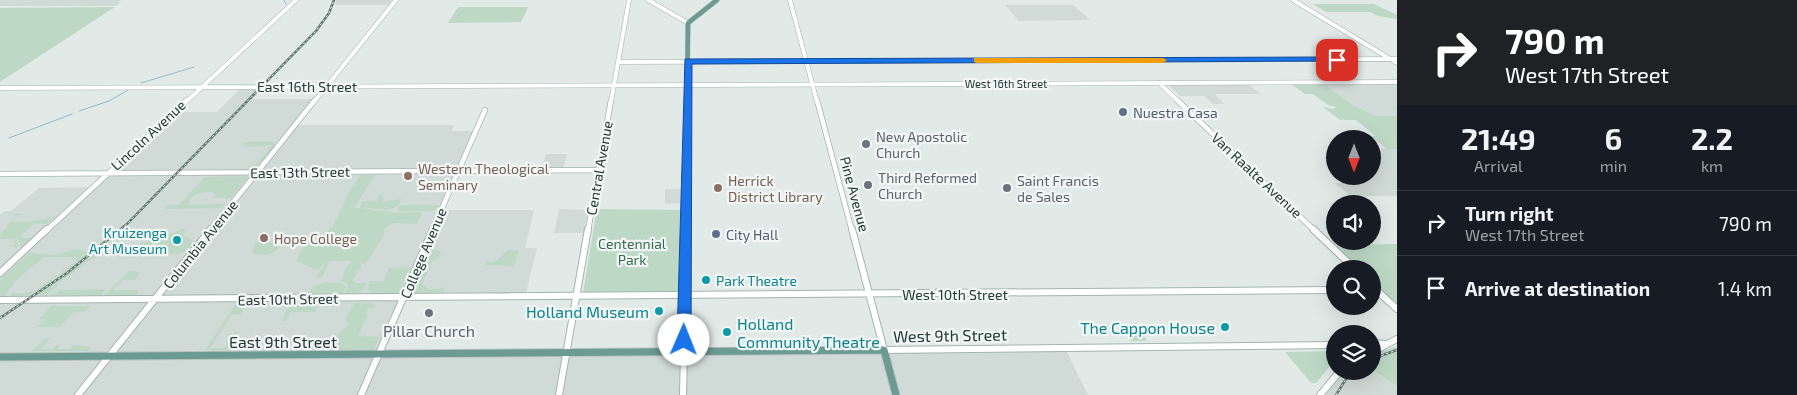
<!DOCTYPE html>
<style>
:root{--surface:#171b24;--page:#242831;--text:#f1f3f6;--muted:#9ea1a6;--line:#363941}
body{margin:0;font-family:"Exo 2",sans-serif;background:var(--page);color:var(--text);height:100vh;display:flex;flex-direction:column;font-size:19px;white-space:nowrap}
*{box-sizing:border-box;margin:0}
p{font-size:16px;color:var(--muted)}
.icon{flex:none;width:28px;height:28px;fill:none;stroke:currentColor;stroke-width:2;stroke-linecap:round;stroke-linejoin:round}
.map{position:relative;flex:1;overflow:hidden}
.panel{display:flex;flex-direction:column;background:var(--surface);width:400px}
.panel>*{flex:none}
.top-card{background:#202124;color:#fff;overflow:hidden}
.needle{width:32px;rotate:180deg}
.fabs{position:absolute;left:1326px;top:130px;display:grid;gap:10px}
.fabs a{display:grid;place-items:center;width:55px;height:55px;border-radius:50%;background:var(--surface);box-shadow:0 5px 20px #0002;font-size:25px}
.pin{position:absolute;display:grid;place-items:center;width:42px;height:42px;color:#fff;margin:-21px;border-radius:10px;box-shadow:0 2px 8px #0006}
.me{position:absolute;width:55px;margin:-28px;rotate:1deg;stroke-linejoin:round;filter:drop-shadow(0 0 4px #0008)}
.turn{display:flex;align-items:center;gap:18px;height:105px;padding:0 25px;font-size:22px}
.turn .icon{width:65px;height:65px;stroke-width:2.5}
.turn b{display:block;font-size:35px;line-height:42px}
.eta{display:flex;justify-content:space-evenly;align-items:center;height:85px;text-align:center}
.eta b{font-size:30px;font-weight:700;line-height:35px}
ul{padding:0;list-style:none}
li{display:flex;align-items:center;gap:15px;height:65px;padding:0 25px;border-top:1px solid var(--line)}
li div{flex:1}
li b{display:block;font-size:19px}
li em{font-style:normal}
main{display:flex;flex:1;min-height:0}
.map>svg:first-child{display:block}
</style>
<main>
<div class="map">
<svg width="1397" height="395" viewBox="0 0 1397 395">
<rect width="100%" height="100%" fill="#e2eae7"/>
<path fill="#d0dad6" d="M0 0H121L117 6H0Z
M336 0H392L388 5H335Z
M1005 5H1073L1090 20 1019 21Z
M1397 84V116H1375L1350 103 1323 85Z
M1169 85H1249L1261 94H1215L1224 104H1213L1204 96H1180Z
M242 87H264L253 99H317L296 125H454L452 131H476L442 210H534L525 248H537L525 297 405 298 381 350 312 351 310 354 1065 348 1088 395H0V215L5 211H11L39 188 93 187 175 112H217Z
M1397 148V196H1351L1334 183H1353L1345 176H1372L1373 167 1378 166 1373 162V149Z
M546 154H567L563 169H542Z
M665 189H683L682 203 665 204Z
M559 209 588 210 584 233H554Z
M1345 371H1372L1397 386V395H1325Z"/>
<path fill="#bdd9c6" d="M1313 4H1374L1397 15V19L1378 16 1370 12H1326Z
M115 7 0 82V8Z
M458 7H528L521 22 448 23Z
M1322 83 1350 103 1375 116H1397V149H1387L1370 136H1375L1356 120H1340L1323 107 1333 109 1336 107 1328 105 1313 94H1305L1291 84Z
M245 142H277L273 143 275 145 255 169 247 167 256 164 272 145 247 147 243 145Z
M360 175H375L354 208H360L362 201H376L379 194 383 195V202L402 199C393 217 376 206 361 208L396 213 420 212 422 214 416 224C402 224 389 219 383 232L385 233 368 261 363 264 357 261 362 265 353 280 356 283H366L364 289 357 293H345L348 285 342 281 332 280H343L345 269 352 261H330L322 278 316 277 327 261 317 270 296 261 303 247 319 239 333 226 349 192Z
M249 176 231 198H213L216 194H213L214 192C202 192 196 192 189 201L191 202 189 204 184 205 226 204 220 208 165 209 167 205H179L205 177Z
M404 205H438L435 211H398V207Z
M597 209 682 210 679 292 583 293Z
M13 214H26L18 215 11 222C27 223 40 221 57 215L46 224H34L21 235 22 238H31L21 247 18 238 16 239 19 247H11L15 244V239H0V234L8 226H5L17 216Z
M181 229H185L184 236 195 241C186 260 161 253 144 254L160 239Z
M278 237H282C280 242 281 246 277 250 271 256 259 256 252 253L255 243 275 242Z
M158 239 141 254 124 252 135 245Z
M1397 244V305L1373 281 1372 269H1360L1336 245Z
M77 249 88 252 86 256 32 295 10 296 15 292 14 294 33 292 77 261 75 260 77 257H44L14 282 5 296H0V280L29 253 54 255Z
M432 250H438L442 256 432 261 422 285 426 286V289H440L444 286V292L414 293Z
M509 250H519L514 266 485 265 486 262H494Z
M97 253 102 254 92 259 57 284 58 285 47 295H37Z
M410 267 399 293H371L367 289 370 281H384L389 268Z
M129 271 140 272 135 280H123L113 290H139L136 295H105Z
M325 282 341 283 346 287 343 293H309L312 287Z
M105 289 102 295H53L60 290Z
M354 303H371L377 306 368 309 366 315H368L367 318H369L366 319 358 336 377 337 381 334 374 350H331L339 333 348 325 346 318Z
M291 304H330L318 305 315 312H291L286 321H281Z
M235 305 244 310 241 314H232L210 348H224L235 331H239L235 338 237 341 232 350H205Z
M51 306H90L85 311 74 312 60 327H37L45 319H39Z
M1122 327H1138L1147 341H1131Z
M50 338 41 349H52L56 345H61L58 349H70L74 345 91 347 89 351H32L44 339Z
M1395 347 1397 348V386L1373 371 1372 354Z
M1335 351V360L1316 383H1311L1285 352Z"/>
<g fill="none" stroke-linecap="round" stroke-linejoin="round">
<path stroke="#90bdc9" stroke-width="1" d="M284 0 286 4
M141 83 194 67
M79 111 109 101 128 90
M9 138 72 114"/>
<defs>
<path id="secondary-far2" d="M648 0 688 23
M790 0 817 102
M1293 0 1397 63
M618 62 1397 59
M1159 83 1179 102
M0 88 1397 82
M186 102 296 0
M314 102 396 0
M611 102 629 0"/>
<path id="secondary-far1" d="M817 100 852 231
M1177 100 1315 231
M0 174 600 170
M46 231 187 100
M210 231 315 100
M432 231 485 110
M588 231 611 100"/>
<path id="secondary" d="M852 229 884 350 1335 345
M1313 229 1355 269
M0 273 47 229
M1372 286 1397 309
M0 300 1335 290
M1372 343 1386 344
M1372 352 1397 339
M78 395 211 229
M361 395 433 229
M559 395 588 229
M683 395 684 351
M1320 395 1340 371"/>
<path id="primary-far2" d="M687 102 688 23 717 0"/>
<path id="primary-far1" d="M685 231 687 100"/>
<path id="primary" d="M684 351 685 229
M0 357 884 350 896 395"/>
</defs>
<use href="#secondary-far2" stroke="#a2b5af" stroke-width="5"/>
<use href="#secondary-far1" stroke="#a2b5af" stroke-width="6"/>
<use href="#secondary" stroke="#a2b5af" stroke-width="8"/>
<use href="#primary-far2" stroke="#bdc4c2" stroke-width="5.5"/>
<use href="#primary-far1" stroke="#bdc4c2" stroke-width="7"/>
<use href="#primary" stroke="#bdc4c2" stroke-width="9"/>
<use href="#secondary-far2" stroke="#fff" stroke-width="4"/>
<use href="#secondary-far1" stroke="#fff" stroke-width="4.5"/>
<use href="#secondary" stroke="#fff" stroke-width="6"/>
<use href="#primary-far2" stroke="#6b9b92" stroke-width="4.5"/>
<use href="#primary-far1" stroke="#6b9b92" stroke-width="5"/>
<use href="#primary" stroke="#6b9b92" stroke-width="7"/>
<defs>
<path id="rail" d="M0 318 67 273 127 224 316 31 329 13 334 0
M1372 359 1397 350
M1336 395 1351 371"/>
</defs>
<use href="#rail" stroke="#5e7570" stroke-width="2.5"/>
<use href="#rail" stroke="#f2f7f5" stroke-width="1" stroke-dasharray="2.5" stroke-linecap="butt"/>
</g>
<path fill="#1a73e8" stroke="#114b97" d="M1337 57 1340 58V61L692 64 691 340 689 344H679L677 340 685 59Z"/>
<path fill="#f59e0b" d="M974 58H1163L1167 60 1163 63H977L974 62Z"/>
<g fill="#5c6f8a" stroke="#f2f7f5" stroke-width="2">
<circle cx="1123" cy="112" r="5"/>
<circle cx="716" cy="234" r="5"/>
</g>
<g fill="#6b7280" stroke="#f2f7f5" stroke-width="2">
<circle cx="866" cy="144" r="5"/>
<circle cx="868" cy="185" r="5"/>
<circle cx="1007" cy="188" r="5"/>
<circle cx="429" cy="313" r="5"/>
</g>
<g fill="#8d6e63" stroke="#f2f7f5" stroke-width="2">
<circle cx="408" cy="176" r="5"/>
<circle cx="718" cy="188" r="5"/>
<circle cx="264" cy="238" r="5"/>
</g>
<g fill="#0f9aa8" stroke="#f2f7f5" stroke-width="2">
<circle cx="177" cy="240" r="5"/>
<circle cx="706" cy="280" r="5"/>
<circle cx="659" cy="311" r="5"/>
<circle cx="1225" cy="327" r="5"/>
<circle cx="727" cy="332" r="5"/>
</g>
<g text-anchor="middle" dominant-baseline="central" stroke-width="4.5" stroke-linejoin="round" paint-order="stroke">
<g font-size="11" fill="#243935" stroke="#f2f7f5">
<text x="1006" y="83">West 16th Street</text>
</g>
<g font-size="14" fill="#243935" stroke="#f2f7f5">
<text x="307" y="86">East 16th Street</text>
<text transform="translate(148 135) rotate(-43)">Lincoln Avenue</text>
<text transform="translate(599 168) rotate(-80)">Central Avenue</text>
<text transform="translate(300 172) rotate(-1)">East 13th Street</text>
<text transform="translate(1257 175) rotate(43)">Van Raalte Avenue</text>
<text transform="translate(855 194) rotate(75)">Pine Avenue</text>
<text transform="translate(200 244) rotate(-51)">Columbia Avenue</text>
<text transform="translate(423 253) rotate(-67)">College Avenue</text>
<text x="955" y="294">West 10th Street</text>
<text transform="translate(288 299) rotate(-1)">East 10th Street</text>
</g>
<g font-size="14" fill="#4e5e75" stroke="#f2f7f5" text-anchor="start">
<text x="1133" y="112">Nuestra Casa</text>
<text x="726" y="234">City Hall</text>
</g>
<g font-size="14" fill="#5b616d" stroke="#f2f7f5" text-anchor="start">
<text x="876" y="136">New Apostolic<tspan x="876" dy="16">Church</tspan></text>
<text x="878" y="177">Third Reformed<tspan x="878" dy="16">Church</tspan></text>
<text x="1017" y="180">Saint Francis<tspan x="1017" dy="16">de Sales</tspan></text>
</g>
<g font-size="14" fill="#785e54" stroke="#f2f7f5" text-anchor="start">
<text x="418" y="168">Western Theological<tspan x="418" dy="16">Seminary</tspan></text>
<text x="728" y="180">Herrick<tspan x="728" dy="16">District Library</tspan></text>
<text x="274" y="238">Hope College</text>
</g>
<g font-size="14" fill="#0d838f" stroke="#f2f7f5" text-anchor="end">
<text x="167" y="232">Kruizenga<tspan x="167" dy="16">Art Museum</tspan></text>
<text x="716" y="280" text-anchor="start">Park Theatre</text>
</g>
<g font-size="14" fill="#336b4c" stroke="#f2f7f5">
<text x="632" y="243">Centennial<tspan x="632" dy="16">Park</tspan></text>
</g>
<g font-size="16" fill="#0d838f" stroke="#f2f7f5" text-anchor="end">
<text x="649" y="311">Holland Museum</text>
<text x="737" y="323" text-anchor="start">Holland<tspan x="737" dy="18">Community Theatre</tspan></text>
<text x="1215" y="327">The Cappon House</text>
</g>
<g font-size="16" fill="#5b616d" stroke="#f2f7f5">
<text x="429" y="330">Pillar Church</text>
</g>
<g font-size="16" fill="#243935" stroke="#f2f7f5">
<text transform="translate(950 335) rotate(-1)">West 9th Street</text>
<text x="283" y="341">East 9th Street</text>
</g>
</g>
</svg>
<div class="fabs">
<a><svg class="needle" viewBox="-14 -14 28 28"><path d="M0-13l5 13h-10z" fill="#e53935"/><path d="M0 13l5-13h-10z" fill="#9ea1a6"/></svg></a>
<a><svg class="icon" aria-label="sound" viewBox="0 0 24 24"><path d="M4 9h4l5-4v14l-5-4H4zM17 9q2 3 0 6"/></svg></a>
<a><svg class="icon" aria-label="search" viewBox="0 0 24 24"><circle cx="10" cy="10" r="6"/><path d="M15 15l6 6"/></svg></a>
<a><svg class="icon" aria-label="layers" viewBox="0 0 24 24"><path d="M12 4l9 5-9 5-9-5zM3 14l9 5 9-5"/></svg></a>
</div>
<div class="pin" style="left:1337px;top:60px;background:#d93025"><svg class="icon" aria-label="arrive" viewBox="0 0 24 24"><path d="M6 21V4h12l-3 4 3 4H6"/></svg></div>
<svg class="me" style="left:684px;top:340px" viewBox="-20 -20 40 40"><circle r="19" fill="#fff"/><path d="M0-13L10 11 0 6-10 11z" fill="#1a73e8"/></svg>
</div>
<section class="panel">
<div class="top-card">
<div class="turn"><svg class="icon" aria-label="right" viewBox="0 0 24 24"><path d="M7 20v-9h11M14 6l5 5-5 5"/></svg><div><b>790 m</b>West 17th Street</div></div>
</div>
<div class="eta">
<div><b>21:49</b><p>Arrival</p></div>
<div><b>6</b><p>min</p></div>
<div><b>2.2</b><p>km</p></div>
</div>
<ul>
<li><svg class="icon" aria-label="right" viewBox="0 0 24 24"><path d="M7 20v-9h11M14 6l5 5-5 5"/></svg><div><b>Turn right</b><p>West 17th Street</p></div><em>790 m</em></li>
<li><svg class="icon" aria-label="arrive" viewBox="0 0 24 24"><path d="M6 21V4h12l-3 4 3 4H6"/></svg><div><b>Arrive at destination</b></div><em>1.4 km</em></li>
</ul>
</section>
</main>
